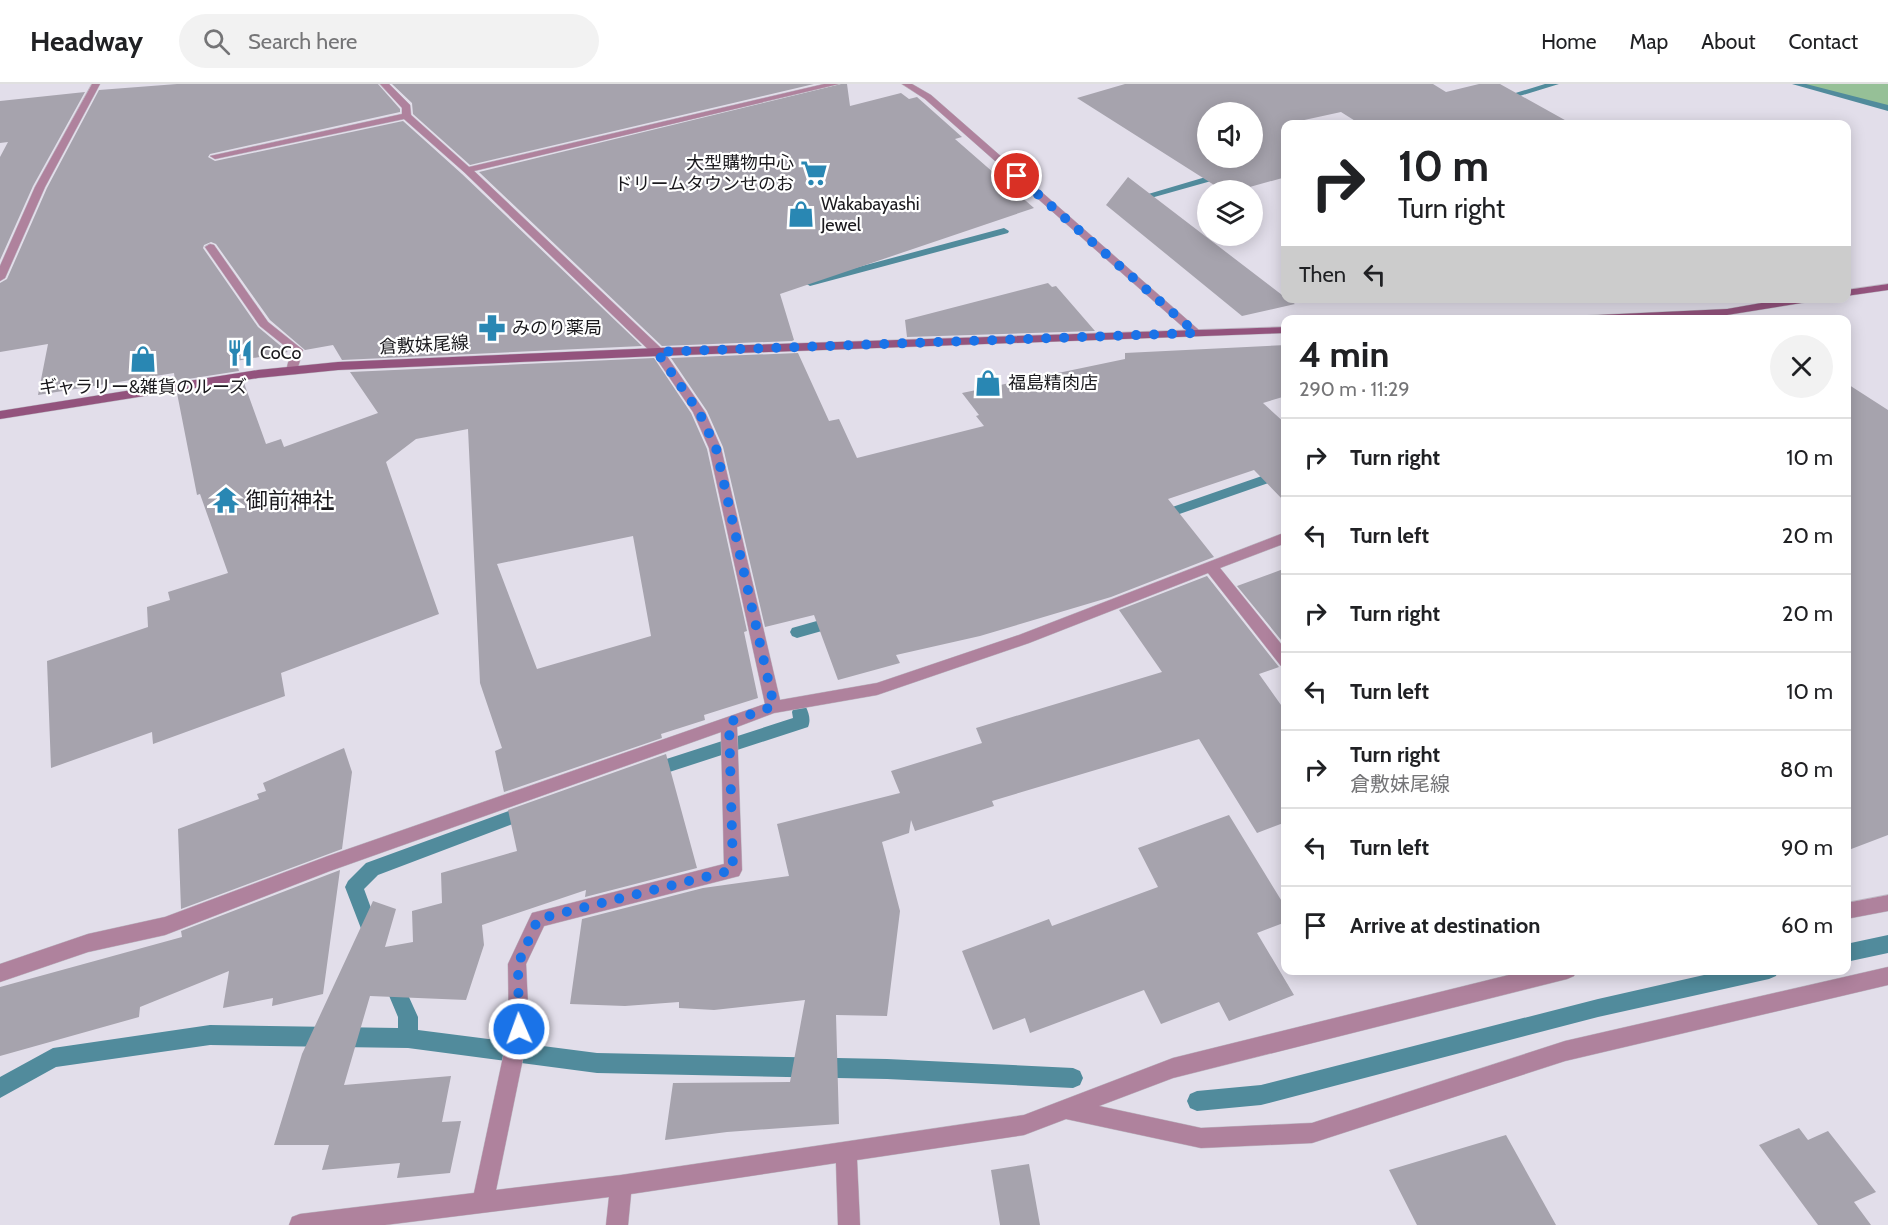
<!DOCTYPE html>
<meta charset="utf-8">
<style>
:root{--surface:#fff;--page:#f2f2f2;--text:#202124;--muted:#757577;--line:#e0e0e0}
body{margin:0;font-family:Cabin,"Noto Sans JP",sans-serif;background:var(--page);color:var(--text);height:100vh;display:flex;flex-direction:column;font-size:22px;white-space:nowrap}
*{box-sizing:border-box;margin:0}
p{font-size:20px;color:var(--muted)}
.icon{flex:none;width:33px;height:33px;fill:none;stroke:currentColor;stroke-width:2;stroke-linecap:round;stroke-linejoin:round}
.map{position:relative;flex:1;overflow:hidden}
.side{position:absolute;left:1281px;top:231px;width:570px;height:660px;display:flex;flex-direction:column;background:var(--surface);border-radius:12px;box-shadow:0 3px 15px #0003}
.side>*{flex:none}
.banner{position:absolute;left:1281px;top:36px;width:570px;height:183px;border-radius:12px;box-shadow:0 3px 15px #0003;background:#fff;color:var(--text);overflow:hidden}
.controls{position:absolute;left:1197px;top:18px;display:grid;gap:12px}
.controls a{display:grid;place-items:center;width:66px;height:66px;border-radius:50%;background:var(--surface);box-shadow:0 3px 15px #0003;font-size:30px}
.pin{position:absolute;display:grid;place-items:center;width:51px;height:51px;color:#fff;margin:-26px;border:3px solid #fff;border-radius:50%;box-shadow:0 2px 6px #0007}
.me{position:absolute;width:66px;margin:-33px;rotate:358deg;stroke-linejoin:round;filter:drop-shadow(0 0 4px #0008)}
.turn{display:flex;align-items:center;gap:21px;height:126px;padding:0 18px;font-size:27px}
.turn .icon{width:78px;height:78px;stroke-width:2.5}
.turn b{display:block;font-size:42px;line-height:51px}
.then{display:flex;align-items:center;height:57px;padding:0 18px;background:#0003;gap:12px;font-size:22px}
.round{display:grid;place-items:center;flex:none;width:63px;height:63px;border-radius:32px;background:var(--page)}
.head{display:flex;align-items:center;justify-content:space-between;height:102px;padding:0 18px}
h1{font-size:36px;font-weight:700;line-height:45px}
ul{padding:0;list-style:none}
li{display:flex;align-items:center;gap:18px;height:78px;padding:0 18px;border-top:2px solid var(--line)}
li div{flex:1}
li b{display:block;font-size:22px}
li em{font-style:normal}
header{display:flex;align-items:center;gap:36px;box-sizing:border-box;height:84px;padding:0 30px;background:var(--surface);border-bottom:2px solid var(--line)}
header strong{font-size:28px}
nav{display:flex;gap:33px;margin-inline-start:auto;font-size:21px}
.search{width:420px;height:54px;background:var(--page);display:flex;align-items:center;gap:15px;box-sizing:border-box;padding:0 21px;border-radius:33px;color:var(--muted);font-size:22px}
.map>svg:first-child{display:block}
</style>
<header>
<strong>Headway</strong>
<div class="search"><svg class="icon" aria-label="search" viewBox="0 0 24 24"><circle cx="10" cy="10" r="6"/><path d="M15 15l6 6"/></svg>Search here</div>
<nav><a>Home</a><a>Map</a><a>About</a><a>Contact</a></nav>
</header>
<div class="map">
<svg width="1888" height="1141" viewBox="0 0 1888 1141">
<rect width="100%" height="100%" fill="#e2deea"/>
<path fill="#96c097" d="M1802 0H1888V22Z"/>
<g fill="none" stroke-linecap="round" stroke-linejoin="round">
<path fill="#518b9c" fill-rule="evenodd" d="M1545 0H1559L1500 18 1496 15Z
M1792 0H1806L1888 21V27Z
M1226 87 1229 88V92L1133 119 1128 116Z
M1004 144 1009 147 1008 149 810 202 805 199 806 197Z
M1282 385 1286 386V393L1165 435H1155L1153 432 1155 429Z
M838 531 843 533 845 537 843 541 797 554 792 552 790 548 792 544Z
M800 622 806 623C809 630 811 636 808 643L651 694 645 692 643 687 645 682 651 680 793 634 792 628 794 623Z
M528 720 534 722 536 727 534 732 378 791 364 805 382 854 379 860 373 863 367 860 345 803 348 797 366 779Z
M1888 851V869L1846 878V860Z
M391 886 398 889 418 933V946L597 969 887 975 1073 984 1080 987 1083 994 1080 1001 1073 1004 887 995 597 989 408 964 210 961 56 983 0 1014V993L53 964 210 941 398 944V933L382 895 384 889Z
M1726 886H1778L1776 892 1769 895 1598 933 1261 1021 1197 1027 1190 1024 1187 1017 1190 1010 1197 1007 1261 1001 1598 915Z"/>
</g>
<path fill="#a6a3ad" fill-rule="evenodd" d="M177 0H378L400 25V28L210 70 208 73 215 77 403 37 462 90 642 262 342 276 333 261 305 266 270 236 216 160 211 158 204 161 203 164 258 243 288 268 236 277 239 287 175 297 174 289 38 311 48 260 0 268V199L7 195 47 104 99 6Z
M392 0H814L470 81 413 30 412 19Z
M841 0H847L850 22 901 9 909 15 917 13 962 53 955 55 1034 124 780 210 794 256 792 257 662 262 479 88Z
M1125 0H1433L1446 8 1479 0H1500L1572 40H1360L1341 28 1286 40V93L1239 106H1222L1077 14ZM1208 28H1252V74H1208Z
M85 8 33 102 0 176V73L8 58 0 59V17Z
M1128 93 1286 214 1295 220 1242 232 1106 121Z
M1048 199 1052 203 1056 202 1095 247 907 253 905 236Z
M1286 261V312L1263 319 1286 340V419L1254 386 1168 415 1214 473 1111 513 980 552 896 571 900 579 838 596 814 531 765 543 723 363 707 327 671 274 798 269 829 337 839 335 857 374 984 342 976 332 979 331 962 309 1125 275V269Z
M654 274 691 329 707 365 747 547 744 548 758 614 704 631 705 636 661 650 662 654 504 708 495 667 502 664 480 599 468 345 416 355 386 378 439 530 281 589 285 612 153 660 152 648 51 684 47 577 148 543 147 523 170 516 168 508 228 489 200 410 197 411 177 309 244 299 266 360 281 355 284 363 378 329 350 288ZM633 452 651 552 537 585 497 480Z
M1846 299 1888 326V751L1846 767Z
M1286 484V562L1237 502Z
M1207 492 1279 583 1259 590 1286 628V738L1257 749 1199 655 992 717 994 722 915 747 911 736 909 749 882 758 900 827 887 932 836 931 839 1040 727 1048 665 1056 673 999 790 998 805 916 714 926 679 924V918L625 922 570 920 582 835 703 804 789 792 777 740 900 709 891 687 982 659 976 644 1162 588 1119 526Z
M344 664 352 688 342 765 181 825 178 745 259 715 257 710 266 707 263 699Z
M666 670 697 784 585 813 586 806 482 841 484 861 466 916 370 912 344 1001 451 992 442 1038 461 1037 450 1089 397 1094 400 1079 322 1086 329 1061H274L302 970 373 817 396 825 385 863 413 858 412 827 442 819 441 789 517 767 508 726Z
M1229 731 1286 824V838L1257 849 1294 911 1229 937 1219 918 1161 940 1144 906 1030 949 1025 934 993 946 962 867 1049 835 1052 842 1158 803 1138 764Z
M340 786 323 910 272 922 273 914 223 924 229 887 140 923 139 933 0 972V903L182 853 181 847Z
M1799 1044 1808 1056 1828 1047 1876 1108 1854 1118 1871 1141H1818L1759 1061Z
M1506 1051 1556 1141H1417L1389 1086Z
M1029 1080 1040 1141H1000L991 1086Z"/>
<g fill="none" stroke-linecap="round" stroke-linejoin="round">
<defs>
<path id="service" d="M902 0H912L931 11 1200 247V251H1192L925 15Z"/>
<path id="minor" d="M92 0H100L45 103 5 194 0 197V182L35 103Z
M380 0H389L410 21 411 31 469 83 824 0H839L474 87 662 265 705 328 721 364 780 616 877 599 1019 551 1286 448V459L1220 484 1286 566V584L1281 582 1208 489 1029 559 877 611 774 629 737 643 742 786 739 792 544 842 526 880 529 945 496 1106 621 1091 1024 1031 1173 974 1529 886H1576L1574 892 1567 895 1173 994 1099 1022 1201 1044 1312 1039 1565 957 1888 883V901L1565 977 1312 1059 1201 1064 1066 1035 1024 1051 857 1076 860 1141H838L836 1079 631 1110 628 1141H606L609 1113 385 1141H289L292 1133 300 1130 474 1109 509 945 508 880 532 829 724 780 721 648 330 787 165 851 88 868 0 898V880L88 850 165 833 328 772 765 620 709 364 693 328 654 271 464 88 404 35 215 75 210 72 402 30V24Z
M210 160 214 161 268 238 303 266 296 290H288L286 287 291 267 260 242 205 163Z
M1888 811V827L1846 835V819Z"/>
<path id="secondary" d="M1888 200V206L1846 212V206Z
M1790 214H1819L1814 217 1727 231 1638 236H1550L1555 233 1727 225Z
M1286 243V249L658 272 338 286 258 294 0 335V327L258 286 338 278 658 264Z"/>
</defs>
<use href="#service" stroke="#bebbc5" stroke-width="1"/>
<use href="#minor" stroke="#bebbc5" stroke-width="1"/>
<use href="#secondary" stroke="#bebbc5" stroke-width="1"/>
<use href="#service" fill="#af829d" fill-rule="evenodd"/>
<use href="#minor" fill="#af829d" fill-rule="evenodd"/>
<use href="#secondary" fill="#93537d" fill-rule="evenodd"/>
</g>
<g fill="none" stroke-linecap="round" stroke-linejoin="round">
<path stroke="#1a73e8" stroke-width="10" stroke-dasharray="0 18" d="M519 945 518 880 538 835 733 786 729 638 774 622 716 364 699 328 657 268 1196 249 1017 92"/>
</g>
<defs>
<symbol id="supermarket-bare" viewBox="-9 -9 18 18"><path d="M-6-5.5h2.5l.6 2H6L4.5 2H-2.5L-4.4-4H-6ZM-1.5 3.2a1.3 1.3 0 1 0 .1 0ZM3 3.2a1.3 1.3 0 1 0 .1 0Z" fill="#2987b3" stroke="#fff" stroke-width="2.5" paint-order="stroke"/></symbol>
<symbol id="shop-bare" viewBox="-9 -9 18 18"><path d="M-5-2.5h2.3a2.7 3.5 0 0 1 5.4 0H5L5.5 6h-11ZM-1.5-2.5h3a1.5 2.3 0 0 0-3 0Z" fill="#2987b3" stroke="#fff" stroke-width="2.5" paint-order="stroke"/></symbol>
<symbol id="pharmacy-bare" viewBox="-9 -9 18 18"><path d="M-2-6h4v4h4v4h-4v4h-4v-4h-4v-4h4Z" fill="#2987b3" stroke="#fff" stroke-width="2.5" paint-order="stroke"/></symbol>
<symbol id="restaurant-bare" viewBox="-9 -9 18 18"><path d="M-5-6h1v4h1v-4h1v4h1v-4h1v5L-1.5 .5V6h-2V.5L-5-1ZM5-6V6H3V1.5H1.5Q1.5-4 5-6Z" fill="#2987b3" stroke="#fff" stroke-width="2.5" paint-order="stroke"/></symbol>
<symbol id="temple-bare" viewBox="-9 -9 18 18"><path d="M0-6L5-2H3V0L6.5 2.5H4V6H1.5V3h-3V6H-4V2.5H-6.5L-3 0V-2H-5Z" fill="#2987b3" stroke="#fff" stroke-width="2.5" paint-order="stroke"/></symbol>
</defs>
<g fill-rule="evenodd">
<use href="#supermarket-bare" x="795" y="70" width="38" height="38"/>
<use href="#shop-bare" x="782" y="111" width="38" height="38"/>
<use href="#pharmacy-bare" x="473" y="225" width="38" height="38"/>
<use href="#restaurant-bare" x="221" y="250" width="38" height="38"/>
<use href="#shop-bare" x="124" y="256" width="38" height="38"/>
<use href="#shop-bare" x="969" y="280" width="38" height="38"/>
<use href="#temple-bare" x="207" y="397" width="38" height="38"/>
</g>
<g text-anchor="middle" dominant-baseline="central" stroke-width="4.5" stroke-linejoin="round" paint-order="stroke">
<g font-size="18" fill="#1a191d" stroke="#fff" text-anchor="start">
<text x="794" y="79" text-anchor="end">大型購物中心<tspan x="794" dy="21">ドリームタウンせのお</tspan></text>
<text x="821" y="120">Wakabayashi<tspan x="821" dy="21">Jewel</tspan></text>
<text x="512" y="244">みのり薬局</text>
<text x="260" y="269">CoCo</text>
<text x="1008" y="299">福島精肉店</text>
<text x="143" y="303" text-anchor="middle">ギャラリー&amp;雑貨のルーズ</text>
</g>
<g font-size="18" fill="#1a191d" stroke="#fff">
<text transform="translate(424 261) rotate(-3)">倉敷妹尾線</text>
</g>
<g font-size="22" fill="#1a191d" stroke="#fff" text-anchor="start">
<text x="246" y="416">御前神社</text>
</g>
</g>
</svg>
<div class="controls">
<a><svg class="icon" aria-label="sound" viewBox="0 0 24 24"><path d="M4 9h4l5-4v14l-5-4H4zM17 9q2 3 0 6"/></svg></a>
<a><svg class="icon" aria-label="layers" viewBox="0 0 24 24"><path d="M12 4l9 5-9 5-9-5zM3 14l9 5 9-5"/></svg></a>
</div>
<div class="pin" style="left:1017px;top:92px;background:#d93025"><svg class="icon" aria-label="arrive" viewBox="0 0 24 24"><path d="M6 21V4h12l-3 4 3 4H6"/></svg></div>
<svg class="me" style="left:519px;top:945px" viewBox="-20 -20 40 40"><circle r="17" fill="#1a73e8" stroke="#fff" stroke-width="3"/><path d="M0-11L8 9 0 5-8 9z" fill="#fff"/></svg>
<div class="banner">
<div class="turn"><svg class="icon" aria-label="right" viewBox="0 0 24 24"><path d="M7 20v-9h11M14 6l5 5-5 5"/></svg><div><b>10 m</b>Turn right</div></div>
<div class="then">Then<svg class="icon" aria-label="left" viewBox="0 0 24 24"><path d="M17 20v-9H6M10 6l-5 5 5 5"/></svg></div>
</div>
<section class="side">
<div class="head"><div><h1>4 min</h1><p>290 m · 11:29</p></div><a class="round"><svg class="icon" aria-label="close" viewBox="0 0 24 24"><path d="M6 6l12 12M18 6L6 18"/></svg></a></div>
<ul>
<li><svg class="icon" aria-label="right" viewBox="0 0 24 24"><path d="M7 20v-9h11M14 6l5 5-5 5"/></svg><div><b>Turn right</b></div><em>10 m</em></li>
<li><svg class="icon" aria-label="left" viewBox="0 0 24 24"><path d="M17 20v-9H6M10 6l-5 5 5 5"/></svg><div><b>Turn left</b></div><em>20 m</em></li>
<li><svg class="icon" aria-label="right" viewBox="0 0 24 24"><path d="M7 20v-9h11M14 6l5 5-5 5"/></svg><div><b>Turn right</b></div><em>20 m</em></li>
<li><svg class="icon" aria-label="left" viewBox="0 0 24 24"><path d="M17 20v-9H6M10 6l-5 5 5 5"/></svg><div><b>Turn left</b></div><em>10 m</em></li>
<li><svg class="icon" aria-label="right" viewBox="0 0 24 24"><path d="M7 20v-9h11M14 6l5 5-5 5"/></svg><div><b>Turn right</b><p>倉敷妹尾線</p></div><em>80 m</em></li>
<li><svg class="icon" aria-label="left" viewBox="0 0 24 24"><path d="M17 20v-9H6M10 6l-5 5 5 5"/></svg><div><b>Turn left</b></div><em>90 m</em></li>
<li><svg class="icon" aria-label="arrive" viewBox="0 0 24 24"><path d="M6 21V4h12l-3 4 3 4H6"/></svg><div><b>Arrive at destination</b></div><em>60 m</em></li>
</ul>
</section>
</div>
